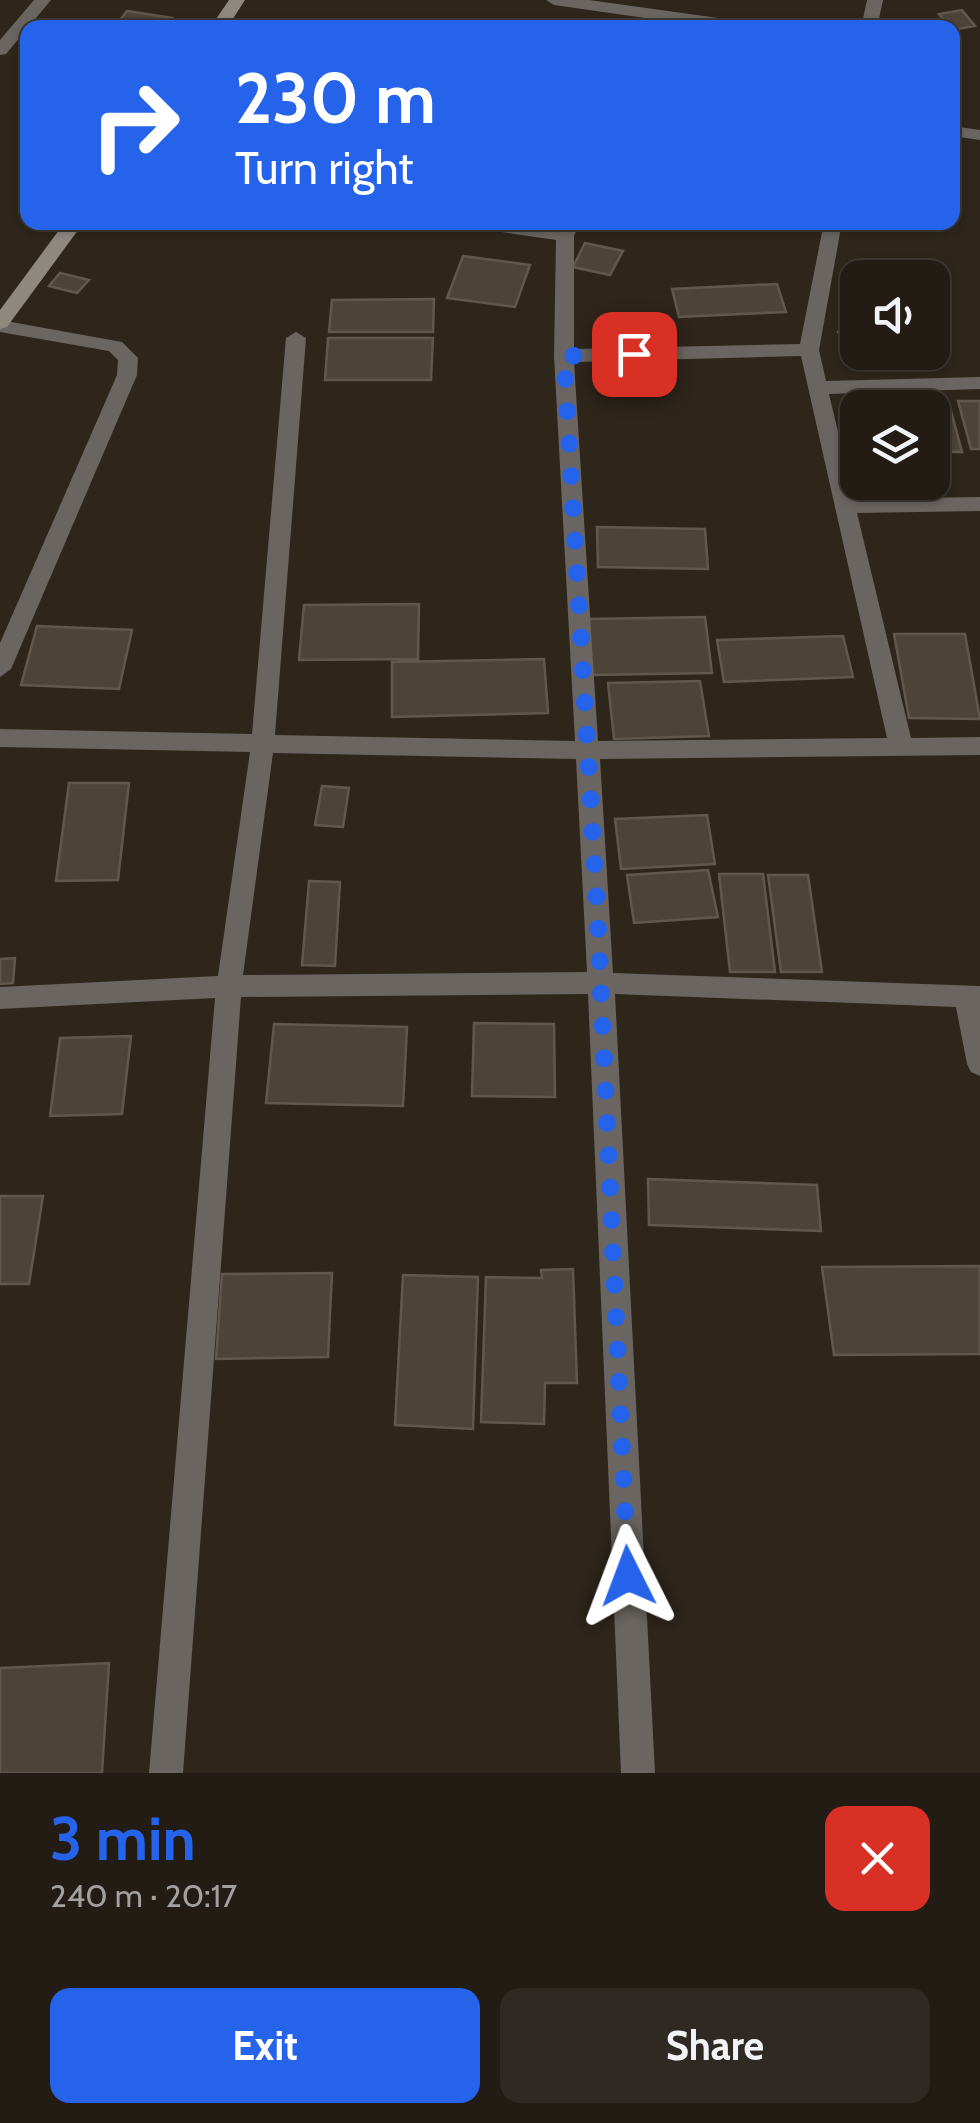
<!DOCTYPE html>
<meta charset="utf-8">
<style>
:root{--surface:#221c14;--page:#2e2922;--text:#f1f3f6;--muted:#a2a1a0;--line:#3f3a34;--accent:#2563eb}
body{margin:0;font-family:Cabin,sans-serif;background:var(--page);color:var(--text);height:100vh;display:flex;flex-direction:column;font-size:38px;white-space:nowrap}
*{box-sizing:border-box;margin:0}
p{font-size:32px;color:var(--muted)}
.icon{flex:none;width:55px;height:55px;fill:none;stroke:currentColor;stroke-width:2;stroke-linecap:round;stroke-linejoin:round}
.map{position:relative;height:1773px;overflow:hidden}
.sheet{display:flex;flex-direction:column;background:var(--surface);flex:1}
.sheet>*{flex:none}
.guide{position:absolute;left:20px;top:20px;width:940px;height:210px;border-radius:20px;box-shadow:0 2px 8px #0004,0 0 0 2px var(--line);background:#2563eb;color:#fff;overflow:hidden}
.buttons{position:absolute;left:840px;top:260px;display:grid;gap:20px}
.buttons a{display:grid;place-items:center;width:110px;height:110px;border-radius:20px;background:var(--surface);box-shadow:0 2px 8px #0004,0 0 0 2px var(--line);font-size:50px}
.pin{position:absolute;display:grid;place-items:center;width:85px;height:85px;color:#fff;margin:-42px;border-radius:20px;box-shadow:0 5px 15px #0006}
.me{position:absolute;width:110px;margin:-55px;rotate:357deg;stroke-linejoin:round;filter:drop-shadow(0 0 8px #0008)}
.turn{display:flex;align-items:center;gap:35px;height:210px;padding:0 50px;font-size:45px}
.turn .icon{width:130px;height:130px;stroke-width:2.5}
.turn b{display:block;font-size:70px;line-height:85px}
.round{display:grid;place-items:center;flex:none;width:105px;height:105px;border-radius:20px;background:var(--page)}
.headline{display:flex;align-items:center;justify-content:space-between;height:170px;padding:0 50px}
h1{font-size:60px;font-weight:700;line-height:75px;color:var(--accent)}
.action{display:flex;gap:20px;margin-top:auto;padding:20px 50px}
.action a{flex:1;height:115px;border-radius:20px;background:var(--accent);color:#fff;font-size:40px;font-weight:700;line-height:115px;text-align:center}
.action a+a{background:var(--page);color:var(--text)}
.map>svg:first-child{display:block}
</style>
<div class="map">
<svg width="980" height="1773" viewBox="0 0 980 1773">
<rect width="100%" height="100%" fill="#2e261b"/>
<path fill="#4d4439" stroke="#61584b" stroke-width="2.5" d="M962 10 975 26 952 30 939 14Z
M127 11 172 18 165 28 115 26Z
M585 243 623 251 610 275 573 267Z
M463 256 530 265 515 307 447 298Z
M60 273 89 280 77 293 49 286Z
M777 284 786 312 679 317 672 289Z
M434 299 433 332H329L332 300Z
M858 329V351L848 352 838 332Z
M328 338H433L431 380H325Z
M958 401H980V449H971Z
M861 407H950L962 452H932V408Z
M597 527 705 529 708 569 598 567Z
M419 604 418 659 299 660 304 605Z
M705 617 712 673 592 675 588 619Z
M37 626 132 630 119 689 21 685Z
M894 634H965L980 719 909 718Z
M843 636 853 677 724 682 717 640Z
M544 659 548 713 392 717V662Z
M700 681 709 736 614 739 608 683Z
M69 783H129L118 880 56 881Z
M322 786 349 788 343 827 315 825Z
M707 815 715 864 621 869 615 819Z
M708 870 718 917 634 923 627 875Z
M719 874H763L775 972H730Z
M768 875H808L822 972H781Z
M309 881 340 882 335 966 302 965Z
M15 958 13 983 0 984V959Z
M474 1023 554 1024 555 1097 472 1096Z
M274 1024 407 1027 403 1106 266 1103Z
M131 1036 122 1114 50 1116 60 1038Z
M648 1179 817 1185 821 1231 649 1225Z
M0 1196H43L29 1284H0Z
M980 1266V1354L834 1355 822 1267Z
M573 1269 577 1383H545L544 1424 481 1422 486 1277 542 1278 541 1270Z
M332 1273 328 1357 216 1359 222 1274Z
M403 1275 478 1277 473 1429 395 1425Z
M109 1663 102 1773H0V1668Z"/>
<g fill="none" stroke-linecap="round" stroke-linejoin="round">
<path fill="#6a6560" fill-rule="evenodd" d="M34 0H51L6 54 0 55V40Z
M546 0H589L754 23 762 28H715L554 5Z
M867 0H883L877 28H861Z
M952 126 980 130V140L952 136Z
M465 222H513L559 229 562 222H580L574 236V349L800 344 824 222H842L819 350 826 381 980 377V389L829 394 854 499 980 497V511L857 513 911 738 980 737V755L600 759 613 973 980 986V1076L971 1072 967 1064 956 1007 615 994 655 1773H621L588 994 241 997 183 1773H149L215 998 0 1009V987L218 976 250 752 0 747V729L252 734 286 338 296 332 306 338 275 735 575 741 554 356 556 240 474 228ZM801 356 887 738 598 741 574 362ZM273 753 576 759 587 972 243 975Z
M0 320 122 342 138 358 137 375 11 669 0 677V643L117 375 118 360 109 351 0 332Z"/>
<path fill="#8f887f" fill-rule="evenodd" d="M229 0H245L227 28H210Z
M65 222H84L7 327 0 329V310Z"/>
</g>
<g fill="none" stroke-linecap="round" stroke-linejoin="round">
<path stroke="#2563eb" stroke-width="18" stroke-dasharray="0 32.4" d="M628 1576 597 905 564 356 634 354"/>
</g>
</svg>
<div class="buttons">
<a><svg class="icon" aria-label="sound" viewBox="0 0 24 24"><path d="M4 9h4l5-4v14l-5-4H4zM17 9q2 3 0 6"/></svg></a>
<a><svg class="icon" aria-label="layers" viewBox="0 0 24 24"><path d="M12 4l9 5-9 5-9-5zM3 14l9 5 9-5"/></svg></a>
</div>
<div class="pin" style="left:634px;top:354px;background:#d93025"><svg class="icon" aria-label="arrive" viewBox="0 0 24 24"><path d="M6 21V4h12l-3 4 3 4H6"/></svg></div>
<svg class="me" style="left:628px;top:1576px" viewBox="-20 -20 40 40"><path d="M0-17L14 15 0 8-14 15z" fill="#2563eb" stroke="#fff" stroke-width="4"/></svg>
<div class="guide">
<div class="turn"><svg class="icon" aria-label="right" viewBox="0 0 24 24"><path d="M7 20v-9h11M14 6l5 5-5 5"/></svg><div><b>230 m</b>Turn right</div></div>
</div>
</div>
<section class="sheet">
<div class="headline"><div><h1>3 min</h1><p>240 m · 20:17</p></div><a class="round" style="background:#d93025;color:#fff"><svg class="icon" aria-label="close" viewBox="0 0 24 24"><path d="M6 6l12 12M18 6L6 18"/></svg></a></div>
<div class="action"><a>Exit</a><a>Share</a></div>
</section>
